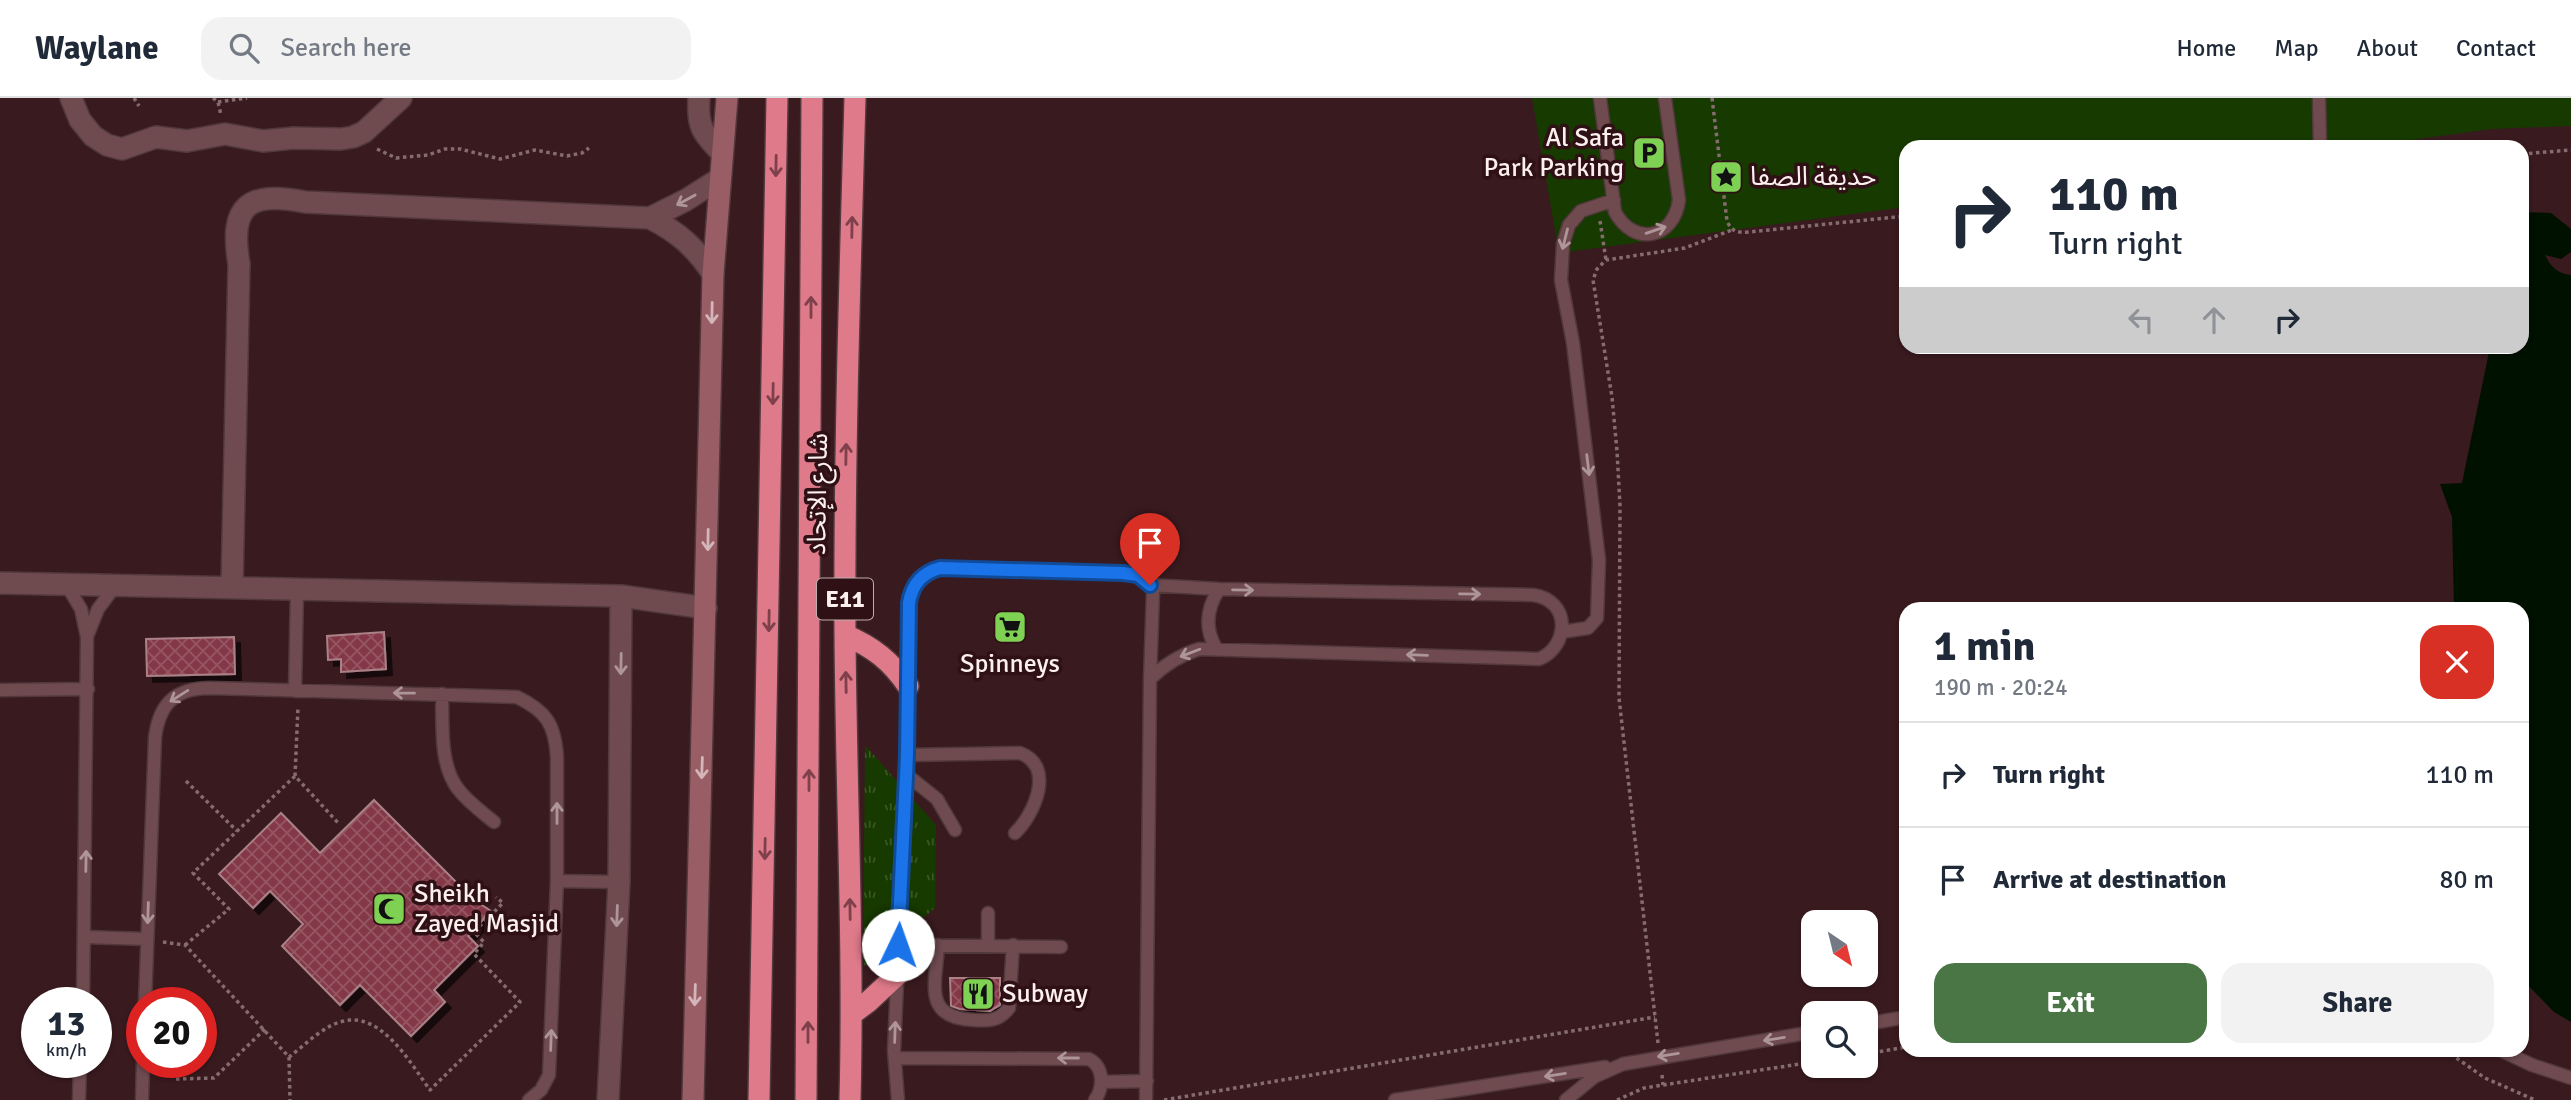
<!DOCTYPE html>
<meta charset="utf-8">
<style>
:root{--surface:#fff;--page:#f2f2f3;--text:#1f2937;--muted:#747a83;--line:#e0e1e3;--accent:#4a7544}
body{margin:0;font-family:Signika,"Noto Sans Arabic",sans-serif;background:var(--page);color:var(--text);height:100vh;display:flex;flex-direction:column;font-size:26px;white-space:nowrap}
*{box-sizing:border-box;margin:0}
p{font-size:23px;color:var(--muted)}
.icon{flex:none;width:38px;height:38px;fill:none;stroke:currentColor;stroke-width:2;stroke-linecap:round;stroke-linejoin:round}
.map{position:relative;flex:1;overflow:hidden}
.details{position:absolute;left:1899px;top:504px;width:630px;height:455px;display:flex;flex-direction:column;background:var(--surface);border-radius:21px;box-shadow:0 2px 5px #0004}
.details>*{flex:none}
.top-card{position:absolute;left:1899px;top:42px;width:630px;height:214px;border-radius:21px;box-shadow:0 2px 5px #0004;background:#fff;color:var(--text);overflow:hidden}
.needle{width:46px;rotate:145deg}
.controls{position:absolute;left:1801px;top:812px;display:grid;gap:14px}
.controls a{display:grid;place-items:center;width:77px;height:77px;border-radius:14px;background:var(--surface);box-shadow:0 2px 5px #0004;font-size:35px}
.speed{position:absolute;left:21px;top:889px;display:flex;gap:14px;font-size:35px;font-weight:700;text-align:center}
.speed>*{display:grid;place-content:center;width:91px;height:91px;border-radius:50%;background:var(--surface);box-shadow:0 2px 5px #0004;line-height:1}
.speed small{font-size:18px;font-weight:400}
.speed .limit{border:10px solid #d22;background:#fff;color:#111}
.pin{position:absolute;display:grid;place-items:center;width:60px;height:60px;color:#fff;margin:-72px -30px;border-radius:50% 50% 50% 0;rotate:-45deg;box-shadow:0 0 7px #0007}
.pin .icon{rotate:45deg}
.me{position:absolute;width:77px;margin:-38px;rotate:3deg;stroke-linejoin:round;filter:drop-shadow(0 0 5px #0008)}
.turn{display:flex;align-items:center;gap:24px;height:147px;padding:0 35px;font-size:32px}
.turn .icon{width:91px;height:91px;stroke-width:2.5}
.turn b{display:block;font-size:49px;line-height:60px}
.lanes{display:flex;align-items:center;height:66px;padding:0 35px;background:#0003;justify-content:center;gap:35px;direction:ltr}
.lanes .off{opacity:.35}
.round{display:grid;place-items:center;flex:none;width:74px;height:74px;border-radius:21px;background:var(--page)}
.summary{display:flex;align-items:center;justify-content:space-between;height:119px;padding:0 35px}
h1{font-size:42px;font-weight:800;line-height:52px}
.button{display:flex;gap:14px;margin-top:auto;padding:14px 35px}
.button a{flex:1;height:80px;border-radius:21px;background:var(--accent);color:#fff;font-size:28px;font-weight:800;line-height:80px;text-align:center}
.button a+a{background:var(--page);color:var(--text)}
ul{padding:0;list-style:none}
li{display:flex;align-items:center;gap:21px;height:105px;padding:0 35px;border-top:2px solid var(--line)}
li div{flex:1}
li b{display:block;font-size:26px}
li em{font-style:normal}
header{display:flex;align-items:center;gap:42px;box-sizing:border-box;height:98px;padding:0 35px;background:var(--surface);border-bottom:2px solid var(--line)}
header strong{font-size:33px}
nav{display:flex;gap:38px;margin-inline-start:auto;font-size:24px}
.search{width:490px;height:63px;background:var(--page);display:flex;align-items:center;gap:18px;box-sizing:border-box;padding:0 24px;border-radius:21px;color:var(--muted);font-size:26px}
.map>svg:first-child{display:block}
</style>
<header>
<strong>Waylane</strong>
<div class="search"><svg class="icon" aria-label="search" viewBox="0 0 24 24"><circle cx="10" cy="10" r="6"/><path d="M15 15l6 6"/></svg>Search here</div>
<nav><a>Home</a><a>Map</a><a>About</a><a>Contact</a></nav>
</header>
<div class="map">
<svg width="2571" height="1002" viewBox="0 0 2571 1002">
<defs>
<pattern id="grass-tufts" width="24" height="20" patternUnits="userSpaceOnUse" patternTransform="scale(1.75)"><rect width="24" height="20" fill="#173a00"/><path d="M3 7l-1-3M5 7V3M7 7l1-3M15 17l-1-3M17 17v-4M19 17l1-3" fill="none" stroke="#3a5726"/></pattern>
<pattern id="building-cross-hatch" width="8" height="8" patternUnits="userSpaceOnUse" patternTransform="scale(1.75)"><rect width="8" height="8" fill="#843947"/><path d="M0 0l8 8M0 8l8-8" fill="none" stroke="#965662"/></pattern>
<filter id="shadow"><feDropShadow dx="6" dy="6" stdDeviation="0" flood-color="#0009"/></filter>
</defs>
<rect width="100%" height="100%" fill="#391a1f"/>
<path fill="url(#grass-tufts)" d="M865 647 936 727 935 810 863 869Z"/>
<path fill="#173a00" d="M1532 0H2571V28L2492 31 2359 49H1906V109L1559 155Z"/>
<path fill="#011100" d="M2522 114 2551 115 2571 131V154L2561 161 2545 157C2550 168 2558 176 2571 177V924L2554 914 2522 881V511H2454L2452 419 2440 386 2462 385 2490 249 2522 248Z"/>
<path fill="url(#building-cross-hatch)" stroke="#a98186" stroke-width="2" filter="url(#shadow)" d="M384 534 386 571 341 574V561L328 562 327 538Z
M234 539 235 576 147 578 146 541Z
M374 702 474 802 491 813 468 838 478 848 434 892 445 904 411 938 360 887 340 907 282 848 303 826 270 793 253 810 219 776 281 715 320 755Z
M950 880H1000V907L990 913 960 911 951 908Z"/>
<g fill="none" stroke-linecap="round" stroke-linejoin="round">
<defs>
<path id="service" d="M1600 0 1615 114C1634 149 1674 141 1679 102L1665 0
M2319 0 2320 49
M66 486 81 511 87 539 83 905
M1561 534 1588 530 1597 520 1599 462 1573 245 1561 182 1563 146 1569 127 1581 113 1614 102
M88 536 98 511 116 487
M1216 550C1204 530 1207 510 1219 491
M0 592 88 591
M295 593 297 492
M442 596C443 626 439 666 458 691 468 704 482 714 494 724
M907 657 1020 655C1056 668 1034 717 1015 735
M907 677 937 701 955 732
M557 783 619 784
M988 815V847
M85 839 147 841
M898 847 1061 849
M938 847C936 886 922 920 974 922 989 923 999 923 1009 910L1013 847
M145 905 155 640C159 606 175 590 210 590L517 599C546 613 555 626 557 659V783L549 977 541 992 529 1002
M1866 926 1906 919
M2500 952 2532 967 2571 980
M895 960 1089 961C1104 969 1104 989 1095 1002
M1101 984 1147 983
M79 1002 80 964
M142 1002 143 964
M898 1002 894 953 907 657 909 505C912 486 922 475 940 470L1123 475 1138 477 1150 487 1219 491 1533 497C1571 502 1570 548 1539 561L1199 551C1180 557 1163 568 1150 581
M1146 1002 1150 581 1153 494 1150 487
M1395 1002 1605 969
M1566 1002 1594 979 1623 966 1813 934"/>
<path id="minor" d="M71 0 80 22 93 38 107 47 122 51 156 39 187 43 225 36 263 43 294 40 341 41 353 39 364 34 401 0
M699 0C697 28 702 35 722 55
M650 120 686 102 719 81
M0 485 621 498 706 510
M232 488 239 166C229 107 248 93 305 104L650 120C678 134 696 150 713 176
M608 1002 619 784 621 498"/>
<path id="secondary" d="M693 1002 713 176 727 0"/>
<path id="trunk" d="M845 537C873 549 891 563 908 588
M852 916 868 904 897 877
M759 1002 777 0
M806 1002 812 0
M850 1002C854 846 846 691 845 535 844 357 850 178 855 0"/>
</defs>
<use href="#service" stroke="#50383b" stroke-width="15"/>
<use href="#minor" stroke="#50383b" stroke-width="24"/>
<use href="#secondary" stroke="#50383b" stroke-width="24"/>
<use href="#trunk" stroke="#50383b" stroke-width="24"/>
<path stroke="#846c70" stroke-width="3.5" stroke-dasharray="3.5 3.5" stroke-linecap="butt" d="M134 0 139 8
M213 0 218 4 221 17
M1712 0 1727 123C1732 134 1738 135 1749 134L1906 118
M218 4 247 0
M377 51 396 60 428 57 445 51H460L500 61 535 52 567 58 582 55 589 50
M2522 56 2571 52
M1600 123 1606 162
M295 678 298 609
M186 683 237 733
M163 844 185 847 289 959C305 947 324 927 344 923 382 914 411 966 430 992L520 904 474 856 484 844 474 834 503 805 496 799
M185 847 229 811 193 775 295 678 340 727
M1658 945 1619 600 1620 408 1617 353 1612 299 1593 182 1597 171 1606 162 1685 150 1732 132
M2445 952 2485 980 2535 1002
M1866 956 1906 949
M289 959 290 1002
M1662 977 1663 987
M176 981 214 980 265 931
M1164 1002 1655 919
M1617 1002 1644 990 1663 987 1813 964"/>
<use href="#service" stroke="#6f4b50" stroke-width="12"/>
<use href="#minor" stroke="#6f4b50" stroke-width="21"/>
<use href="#secondary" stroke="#995d66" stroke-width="21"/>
<use href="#trunk" stroke="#df7a8a" stroke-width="21"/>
</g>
<defs><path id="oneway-shaft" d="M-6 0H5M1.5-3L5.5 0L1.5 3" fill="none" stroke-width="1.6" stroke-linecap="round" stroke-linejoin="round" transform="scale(1.75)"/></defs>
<g stroke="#7e404a">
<use href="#oneway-shaft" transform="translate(776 68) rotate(91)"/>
<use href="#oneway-shaft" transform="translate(852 129) rotate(-89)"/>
<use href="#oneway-shaft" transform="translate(811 209) rotate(-90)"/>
<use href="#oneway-shaft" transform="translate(773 296) rotate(91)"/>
<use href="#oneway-shaft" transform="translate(846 356) rotate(-89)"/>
<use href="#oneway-shaft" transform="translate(769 523) rotate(91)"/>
<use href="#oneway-shaft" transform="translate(846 584) rotate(-91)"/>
<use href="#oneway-shaft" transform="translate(809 682) rotate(-90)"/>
<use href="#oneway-shaft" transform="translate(765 751) rotate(91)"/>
<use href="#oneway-shaft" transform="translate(850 811) rotate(-91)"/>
<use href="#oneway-shaft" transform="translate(808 934) rotate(-90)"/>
</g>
<g stroke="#ae9598">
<use href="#oneway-shaft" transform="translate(686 102) rotate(151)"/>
<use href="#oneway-shaft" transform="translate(1656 132) rotate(-19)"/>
<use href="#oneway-shaft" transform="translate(1565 141) rotate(104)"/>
<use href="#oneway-shaft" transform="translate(1588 367) rotate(83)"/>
<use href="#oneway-shaft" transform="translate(1243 492) rotate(1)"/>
<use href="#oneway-shaft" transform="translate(1470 496) rotate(1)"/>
<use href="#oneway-shaft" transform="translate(1190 555) rotate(159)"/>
<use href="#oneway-shaft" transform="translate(1417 557) rotate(-178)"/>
<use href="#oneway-shaft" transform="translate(621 566) rotate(91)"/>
<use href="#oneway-shaft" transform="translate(404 595) rotate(-179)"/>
<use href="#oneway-shaft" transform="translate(179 598) rotate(148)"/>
<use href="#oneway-shaft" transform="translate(557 715) rotate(-90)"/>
<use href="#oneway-shaft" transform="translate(86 763) rotate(-89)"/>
<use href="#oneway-shaft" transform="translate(148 815) rotate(92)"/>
<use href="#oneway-shaft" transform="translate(617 818) rotate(92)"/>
<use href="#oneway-shaft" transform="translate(895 934) rotate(-88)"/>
<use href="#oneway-shaft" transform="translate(1774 941) rotate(171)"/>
<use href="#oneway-shaft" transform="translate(551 942) rotate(-88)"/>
<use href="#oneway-shaft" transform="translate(1668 957) rotate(171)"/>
<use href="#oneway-shaft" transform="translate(1068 960) rotate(-180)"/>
<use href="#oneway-shaft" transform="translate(1555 977) rotate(171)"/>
</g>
<g stroke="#d4b5b9">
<use href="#oneway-shaft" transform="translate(712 215) rotate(91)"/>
<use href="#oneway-shaft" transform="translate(708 442) rotate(91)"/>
<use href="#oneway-shaft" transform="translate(702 670) rotate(92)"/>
<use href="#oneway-shaft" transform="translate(695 897) rotate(92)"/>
</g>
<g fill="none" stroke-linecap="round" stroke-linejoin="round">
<defs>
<path id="route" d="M898 847 907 657 909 505C912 486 922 475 940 470L1123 475 1138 477 1150 487"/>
</defs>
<use href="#route" stroke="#114b97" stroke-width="18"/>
<use href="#route" stroke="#1a73e8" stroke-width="12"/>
</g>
<defs>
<symbol id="parking-square" viewBox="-11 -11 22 22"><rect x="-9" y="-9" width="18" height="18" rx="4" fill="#7ed153" stroke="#2e1015"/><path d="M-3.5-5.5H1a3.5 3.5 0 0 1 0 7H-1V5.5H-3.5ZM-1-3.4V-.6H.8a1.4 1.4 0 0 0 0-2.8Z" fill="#111"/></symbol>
<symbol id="sight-square" viewBox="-11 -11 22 22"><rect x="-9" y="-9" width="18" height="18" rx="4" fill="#7ed153" stroke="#2e1015"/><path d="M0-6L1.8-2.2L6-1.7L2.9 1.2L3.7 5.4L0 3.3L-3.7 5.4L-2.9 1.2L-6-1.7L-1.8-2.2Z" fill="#111"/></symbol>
<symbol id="supermarket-square" viewBox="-11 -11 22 22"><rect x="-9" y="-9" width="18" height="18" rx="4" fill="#7ed153" stroke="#2e1015"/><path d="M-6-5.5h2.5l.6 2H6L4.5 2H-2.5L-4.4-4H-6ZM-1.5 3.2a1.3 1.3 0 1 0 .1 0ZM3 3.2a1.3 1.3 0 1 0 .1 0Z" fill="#111"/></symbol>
<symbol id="mosque-square" viewBox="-11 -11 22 22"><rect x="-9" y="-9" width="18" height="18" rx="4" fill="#7ed153" stroke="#2e1015"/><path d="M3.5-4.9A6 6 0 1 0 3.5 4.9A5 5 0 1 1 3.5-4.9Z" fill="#111"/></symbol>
<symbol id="restaurant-square" viewBox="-11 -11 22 22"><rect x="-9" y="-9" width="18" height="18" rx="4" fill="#7ed153" stroke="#2e1015"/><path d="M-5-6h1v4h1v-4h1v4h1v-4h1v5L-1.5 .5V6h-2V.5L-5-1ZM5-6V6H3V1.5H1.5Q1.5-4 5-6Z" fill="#111"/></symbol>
</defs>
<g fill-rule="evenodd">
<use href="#parking-square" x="1630" y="36" width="38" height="38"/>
<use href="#sight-square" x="1707" y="60" width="38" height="38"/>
<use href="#supermarket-square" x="991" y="510" width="38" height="38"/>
<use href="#mosque-square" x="370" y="792" width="38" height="38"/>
<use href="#restaurant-square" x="959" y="877" width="38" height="38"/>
</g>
<g text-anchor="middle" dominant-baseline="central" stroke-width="7" stroke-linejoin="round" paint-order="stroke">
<rect fill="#2e1015" stroke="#beacae" stroke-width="2" x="817" y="480.5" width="56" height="41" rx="5"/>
<g font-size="24" font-weight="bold" fill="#fceff0">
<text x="845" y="501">E11</text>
</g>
<g font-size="26" fill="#fceff0" stroke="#2e1015" text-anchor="start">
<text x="1624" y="40" text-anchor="end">Al Safa<tspan x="1624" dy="30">Park Parking</tspan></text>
<text x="1750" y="79">حديقة الصفا</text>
<text x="1010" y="566" text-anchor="middle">Spinneys</text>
<text x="414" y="796">Sheikh<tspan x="414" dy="30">Zayed Masjid</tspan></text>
<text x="1002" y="896">Subway</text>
</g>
<g font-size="26" fill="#fceff0" stroke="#2e1015">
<text transform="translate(818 396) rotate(-89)">شارع الإتحاد</text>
</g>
</g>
</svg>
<div class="controls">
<a><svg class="needle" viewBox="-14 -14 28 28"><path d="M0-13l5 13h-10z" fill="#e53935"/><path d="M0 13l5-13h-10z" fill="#747a83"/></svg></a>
<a><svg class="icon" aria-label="search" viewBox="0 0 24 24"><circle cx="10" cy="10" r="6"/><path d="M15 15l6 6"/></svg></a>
</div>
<div class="speed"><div>13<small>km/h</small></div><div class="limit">20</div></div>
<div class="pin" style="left:1150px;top:487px;background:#d93025"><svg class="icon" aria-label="arrive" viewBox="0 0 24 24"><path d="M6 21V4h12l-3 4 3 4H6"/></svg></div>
<svg class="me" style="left:898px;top:847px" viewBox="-20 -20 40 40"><circle r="19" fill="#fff"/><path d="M0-13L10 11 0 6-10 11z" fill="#1a73e8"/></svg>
<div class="top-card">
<div class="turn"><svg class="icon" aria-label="right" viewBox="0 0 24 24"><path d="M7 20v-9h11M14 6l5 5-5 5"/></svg><div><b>110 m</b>Turn right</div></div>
<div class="lanes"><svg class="icon off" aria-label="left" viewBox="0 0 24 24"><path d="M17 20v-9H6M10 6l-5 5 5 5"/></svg><svg class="icon off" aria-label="ahead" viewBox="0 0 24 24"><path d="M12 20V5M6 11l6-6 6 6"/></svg><svg class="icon" aria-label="right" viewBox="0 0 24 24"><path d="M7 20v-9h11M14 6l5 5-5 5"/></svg></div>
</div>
<section class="details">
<div class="summary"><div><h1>1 min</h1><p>190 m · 20:24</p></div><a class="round" style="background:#d93025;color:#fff"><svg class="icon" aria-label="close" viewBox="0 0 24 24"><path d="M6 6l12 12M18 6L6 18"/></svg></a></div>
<ul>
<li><svg class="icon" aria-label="right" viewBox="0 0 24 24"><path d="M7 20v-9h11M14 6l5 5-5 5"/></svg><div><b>Turn right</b></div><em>110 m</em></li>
<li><svg class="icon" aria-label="arrive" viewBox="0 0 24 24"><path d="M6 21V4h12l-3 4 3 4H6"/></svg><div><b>Arrive at destination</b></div><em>80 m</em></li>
</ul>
<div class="button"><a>Exit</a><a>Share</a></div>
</section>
</div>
